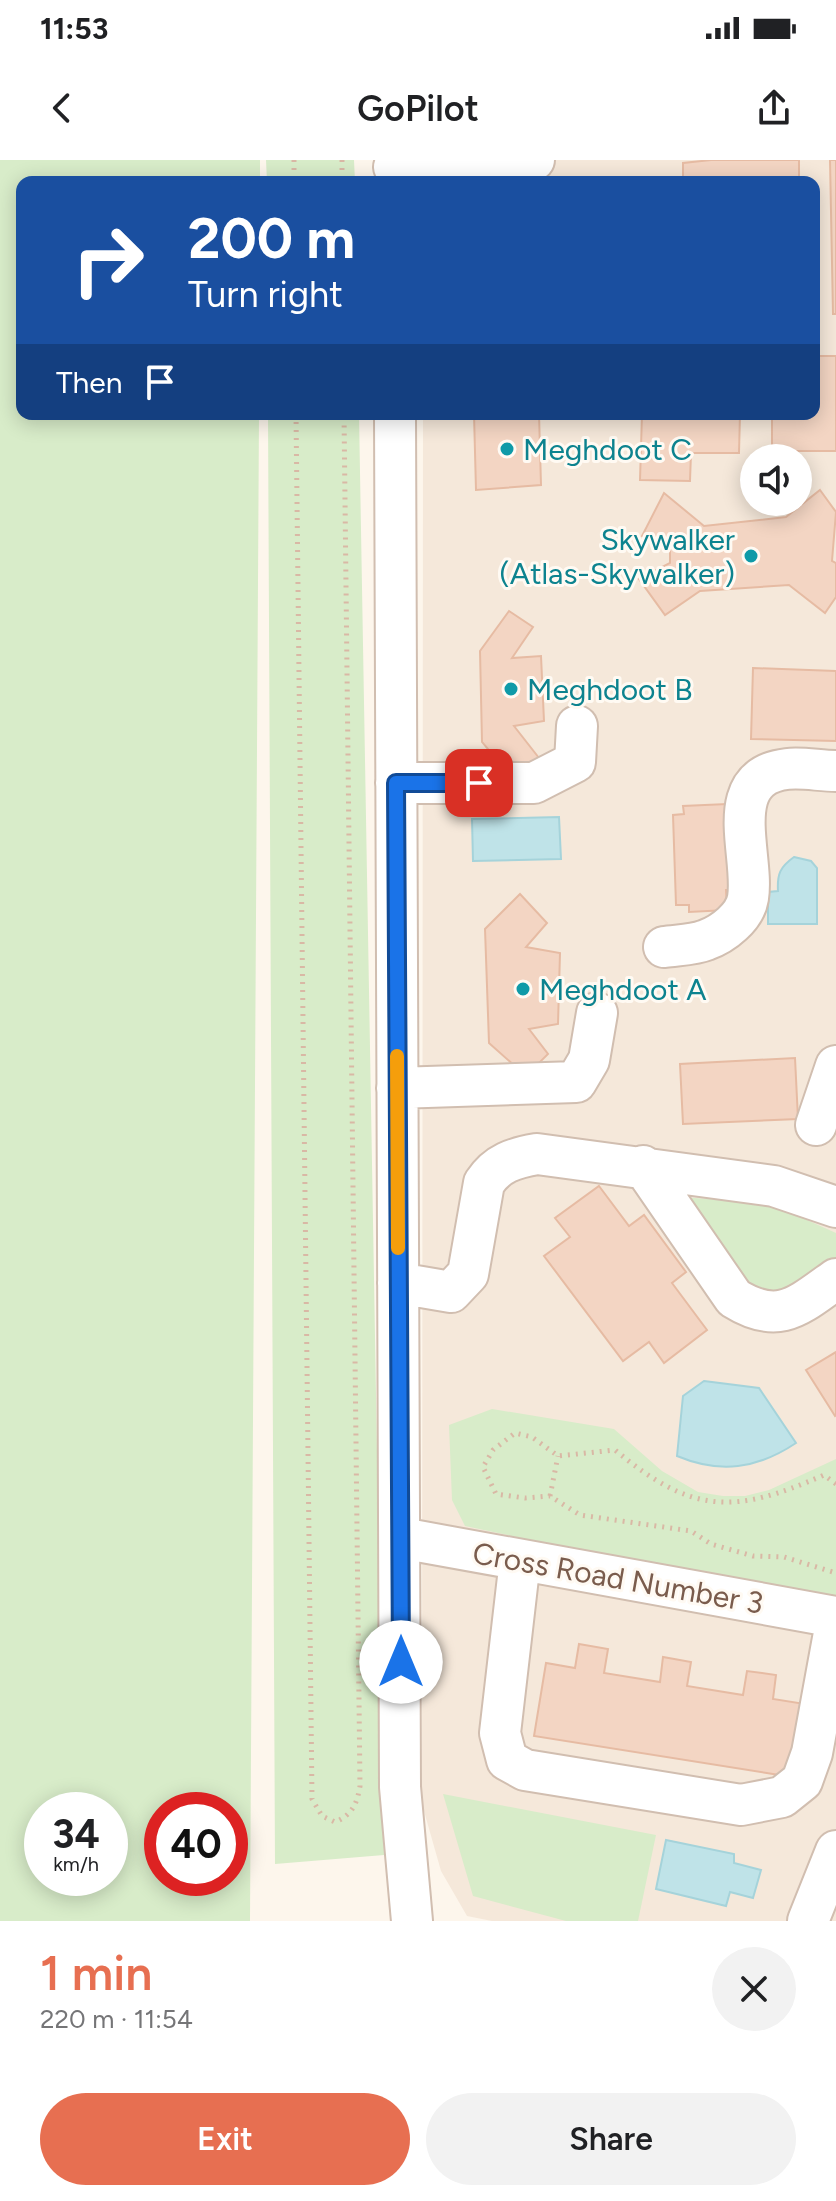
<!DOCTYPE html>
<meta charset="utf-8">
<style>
:root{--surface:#fff;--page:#f2f2f2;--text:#202124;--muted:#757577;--accent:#e76f51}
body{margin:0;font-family:Figtree,sans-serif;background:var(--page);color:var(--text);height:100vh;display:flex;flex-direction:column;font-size:30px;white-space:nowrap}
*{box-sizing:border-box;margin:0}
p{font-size:26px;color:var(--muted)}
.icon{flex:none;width:44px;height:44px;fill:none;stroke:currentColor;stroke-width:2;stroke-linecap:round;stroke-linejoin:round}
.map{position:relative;height:1761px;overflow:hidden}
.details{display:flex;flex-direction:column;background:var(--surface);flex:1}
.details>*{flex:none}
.hud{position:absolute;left:16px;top:16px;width:804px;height:244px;border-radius:16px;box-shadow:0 4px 20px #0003;background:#1a4fa0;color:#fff;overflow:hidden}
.buttons{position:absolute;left:740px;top:284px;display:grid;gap:16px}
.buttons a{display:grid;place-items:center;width:72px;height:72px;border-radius:50%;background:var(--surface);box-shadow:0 4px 20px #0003;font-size:40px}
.speed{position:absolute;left:24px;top:1632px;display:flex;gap:16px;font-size:40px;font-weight:700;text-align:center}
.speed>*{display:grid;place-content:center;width:104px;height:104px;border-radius:50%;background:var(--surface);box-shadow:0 4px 20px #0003;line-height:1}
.speed small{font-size:20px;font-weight:400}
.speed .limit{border:12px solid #d22;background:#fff;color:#111}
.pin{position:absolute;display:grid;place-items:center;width:68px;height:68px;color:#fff;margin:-34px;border-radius:16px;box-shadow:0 4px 12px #0006}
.me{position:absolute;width:88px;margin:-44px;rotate:0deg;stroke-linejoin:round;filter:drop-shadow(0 0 6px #0008)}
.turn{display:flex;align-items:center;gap:28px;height:168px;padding:0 40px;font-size:36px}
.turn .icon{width:104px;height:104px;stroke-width:2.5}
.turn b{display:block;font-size:56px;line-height:68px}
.then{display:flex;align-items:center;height:76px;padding:0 40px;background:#0003;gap:16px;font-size:30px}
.round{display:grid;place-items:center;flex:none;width:84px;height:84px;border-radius:42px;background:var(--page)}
.headline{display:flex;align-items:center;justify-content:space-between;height:136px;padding:0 40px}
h1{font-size:48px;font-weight:600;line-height:60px;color:var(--accent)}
.primary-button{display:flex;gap:16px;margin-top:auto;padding:16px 40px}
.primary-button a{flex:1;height:92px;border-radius:48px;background:var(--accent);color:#fff;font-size:32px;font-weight:600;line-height:92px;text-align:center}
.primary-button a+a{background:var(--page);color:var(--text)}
.status{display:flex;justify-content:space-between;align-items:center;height:56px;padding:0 40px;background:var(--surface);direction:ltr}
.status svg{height:22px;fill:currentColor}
header{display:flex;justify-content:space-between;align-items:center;height:104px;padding:0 40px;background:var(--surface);font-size:36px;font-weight:600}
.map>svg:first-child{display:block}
</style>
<div class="status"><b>11:53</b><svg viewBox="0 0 49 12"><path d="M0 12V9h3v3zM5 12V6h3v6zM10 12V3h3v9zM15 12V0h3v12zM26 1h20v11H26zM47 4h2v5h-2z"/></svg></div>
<header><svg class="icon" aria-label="back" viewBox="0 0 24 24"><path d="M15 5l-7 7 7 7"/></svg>GoPilot<svg class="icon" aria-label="share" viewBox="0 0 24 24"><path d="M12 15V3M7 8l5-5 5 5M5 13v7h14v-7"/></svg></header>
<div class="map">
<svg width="836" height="1761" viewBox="0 0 836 1761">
<rect width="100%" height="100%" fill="#fdf6ec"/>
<path fill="#f5e8da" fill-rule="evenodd" d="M423 0H836V1761H492L467 1756 441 1711 422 1644 423 254H814V22H423ZM754 298H798V342H754Z"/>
<path fill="#d8ecc9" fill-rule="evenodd" d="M0 0H260V22H22V254H259L250 1761H0ZM110 1650V1718H42V1650ZM230 1650V1718H162V1650Z
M266 0H354L355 22H267Z
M268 254H359L384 1695 275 1704Z
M680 1037 769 1043 836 1073V1097C816 1110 795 1130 771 1133 740 1137 698 1061 680 1037Z
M492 1249 614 1269 662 1311 698 1332 723 1336H745L769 1330 836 1299V1445L465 1366 452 1340 449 1265Z
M443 1634 656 1675 638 1761H566L473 1736Z"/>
<path fill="#bfe3e8" stroke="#a5d3da" stroke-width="2" d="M559 657 561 699 473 701 472 659Z
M794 697 811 701 817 708V764H768V732L778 731C777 714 780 707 794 697Z
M704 1221 759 1228 796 1283C757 1309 720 1314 677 1296L683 1236Z
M666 1680 734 1694V1703L761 1710 753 1738 730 1732 726 1746 656 1729Z"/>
<path fill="#f3d5c3" stroke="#e6bba3" stroke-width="2" d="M711 0H799V22H683V3Z
M830 0H836V154H833Z
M814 196H836V291H772V254H814Z
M474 254H539L541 325 476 330Z
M642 254H740L739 293H691L690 321 640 320Z
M820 330 836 352 832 401 836 403V437L825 453 789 425 700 431 665 455 639 419 670 403V391L642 376 664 333 704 366 786 357Z
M509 451 533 467 512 498 541 496 544 561 514 566 539 598 512 618 482 582 480 491Z
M753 508 836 511V581L751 579Z
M727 644 745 730H726L727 750 689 752V745H676L673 655 684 654 683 646Z
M520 734 547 763 526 787 560 793 558 864 529 869 548 894 526 916 489 883 485 769Z
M795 898 798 959 683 964 680 904Z
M599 1026 629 1066 644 1055 686 1112 672 1123 707 1170 664 1203 649 1182 623 1201 544 1096 570 1077 555 1058Z
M836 1192V1255L835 1256 806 1210Z
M579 1484 608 1489 604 1513 660 1522 663 1497 691 1502 687 1526 743 1535 747 1511 776 1515 773 1539 805 1544 792 1617 534 1576 546 1503 575 1508Z"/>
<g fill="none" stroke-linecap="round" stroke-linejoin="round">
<defs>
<path id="minor" d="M394 7 534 0
M395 254 400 1627 412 1761
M396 623H534L575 602 577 566
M664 787C677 785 694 785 706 780 723 774 745 757 748 738 755 695 719 617 787 609 802 607 820 611 836 611
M397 928 576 922 589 900 597 853
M816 965 836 906
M643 1006 734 1138C779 1166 798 1146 836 1119
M398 1123 451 1132 468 1114 484 1023C497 1003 514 998 537 994L774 1026 836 1047
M401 1378 836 1457
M520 1400 500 1573 507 1600 525 1610 741 1645 782 1637 802 1621 812 1593 836 1462
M808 1761 836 1691"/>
</defs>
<use href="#minor" stroke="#d1beb0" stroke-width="44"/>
<path stroke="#d9b8a5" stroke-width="5" stroke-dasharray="2 6" stroke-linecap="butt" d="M294 0V22
M342 0V22
M296 254 312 1639 322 1656 335 1662C352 1655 357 1644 360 1626L344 254
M836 1324 824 1315C733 1355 692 1354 615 1290L558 1296 532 1277 515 1273 493 1290 483 1307 496 1334 525 1338 550 1336 580 1355 691 1371 711 1384 753 1396 784 1397 836 1413
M550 1336 558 1296"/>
<use href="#minor" stroke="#fff" stroke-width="40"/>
</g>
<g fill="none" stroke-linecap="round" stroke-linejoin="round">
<defs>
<path id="route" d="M401 1502 396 623H479"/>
</defs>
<use href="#route" stroke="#114b97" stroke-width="20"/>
<use href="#route" stroke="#1a73e8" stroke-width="14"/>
<path stroke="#f59e0b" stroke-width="14" d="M397 896 398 1088"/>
</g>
<g fill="#0f9aa8" stroke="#fffaf3" stroke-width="3">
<circle cx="507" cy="289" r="8"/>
<circle cx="751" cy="396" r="8"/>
<circle cx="511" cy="529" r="8"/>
<circle cx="523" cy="829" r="8"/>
</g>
<g text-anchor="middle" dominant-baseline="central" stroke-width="6" stroke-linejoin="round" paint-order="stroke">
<g font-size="30" fill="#0d838f" stroke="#fffaf3" text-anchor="start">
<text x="523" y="289">Meghdoot C</text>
<text x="735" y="379" text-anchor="end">Skywalker<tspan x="735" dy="34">(Atlas-Skywalker)</tspan></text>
<text x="527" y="529">Meghdoot B</text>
<text x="539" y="829">Meghdoot A</text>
</g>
<g font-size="30" fill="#7a5c4d" stroke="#fffaf3">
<text transform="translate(618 1418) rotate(10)">Cross Road Number 3</text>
</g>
</g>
</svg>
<div class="buttons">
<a><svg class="icon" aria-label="sound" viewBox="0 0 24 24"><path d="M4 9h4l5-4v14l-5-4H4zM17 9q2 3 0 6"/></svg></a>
</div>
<div class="speed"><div>34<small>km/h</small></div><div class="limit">40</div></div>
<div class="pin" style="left:479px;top:623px;background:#d93025"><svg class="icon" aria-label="arrive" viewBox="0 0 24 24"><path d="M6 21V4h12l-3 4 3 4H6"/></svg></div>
<svg class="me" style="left:401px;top:1502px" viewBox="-20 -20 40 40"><circle r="19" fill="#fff"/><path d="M0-13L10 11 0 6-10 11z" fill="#1a73e8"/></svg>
<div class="hud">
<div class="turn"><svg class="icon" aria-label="right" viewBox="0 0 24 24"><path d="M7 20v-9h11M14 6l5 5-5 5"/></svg><div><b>200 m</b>Turn right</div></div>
<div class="then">Then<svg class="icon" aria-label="arrive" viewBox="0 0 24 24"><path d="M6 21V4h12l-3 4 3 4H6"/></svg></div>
</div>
</div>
<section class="details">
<div class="headline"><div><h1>1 min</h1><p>220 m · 11:54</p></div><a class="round"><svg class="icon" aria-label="close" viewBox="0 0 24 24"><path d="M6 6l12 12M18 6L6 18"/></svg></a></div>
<div class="primary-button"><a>Exit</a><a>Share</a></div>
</section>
